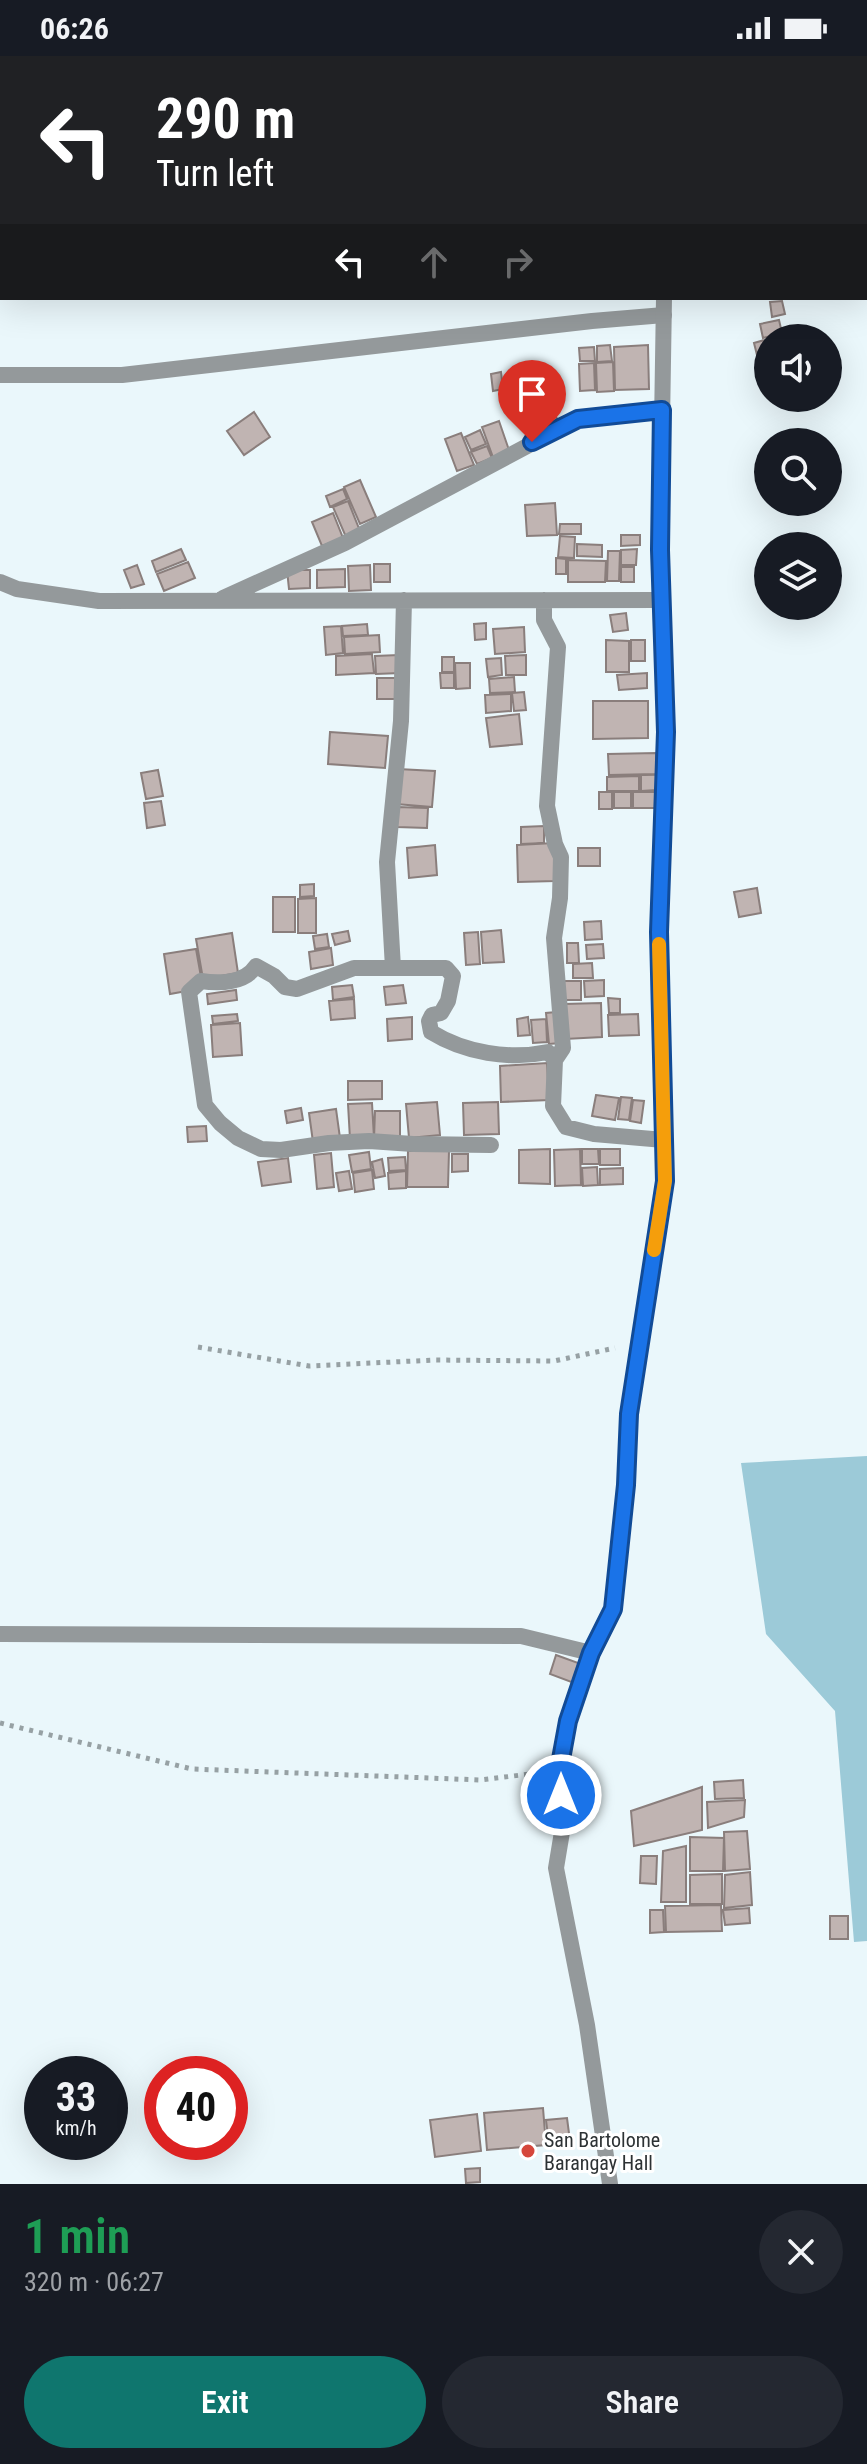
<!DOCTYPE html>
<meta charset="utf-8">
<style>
:root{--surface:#171b24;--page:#242831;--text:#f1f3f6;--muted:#9ea1a6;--accent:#0f766e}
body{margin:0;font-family:"Roboto Condensed",sans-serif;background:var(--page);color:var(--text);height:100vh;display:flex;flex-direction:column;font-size:30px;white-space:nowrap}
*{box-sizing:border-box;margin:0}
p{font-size:26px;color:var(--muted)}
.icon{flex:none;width:44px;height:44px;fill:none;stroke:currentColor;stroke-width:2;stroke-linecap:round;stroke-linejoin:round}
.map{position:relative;height:2128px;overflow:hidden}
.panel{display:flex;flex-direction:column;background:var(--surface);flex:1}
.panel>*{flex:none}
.guide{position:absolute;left:0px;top:0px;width:868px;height:244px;box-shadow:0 8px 32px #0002;background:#202124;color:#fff;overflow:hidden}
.tools{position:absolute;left:754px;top:268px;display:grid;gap:16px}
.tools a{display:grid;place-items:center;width:88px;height:88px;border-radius:50%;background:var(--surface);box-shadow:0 8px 32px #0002;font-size:40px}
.speed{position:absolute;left:24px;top:2000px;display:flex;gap:16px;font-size:40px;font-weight:700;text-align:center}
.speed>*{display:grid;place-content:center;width:104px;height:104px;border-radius:50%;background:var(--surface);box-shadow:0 8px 32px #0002;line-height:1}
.speed small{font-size:20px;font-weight:400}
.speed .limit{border:12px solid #d22;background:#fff;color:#111}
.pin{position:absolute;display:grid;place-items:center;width:68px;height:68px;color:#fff;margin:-82px -34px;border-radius:50% 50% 50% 0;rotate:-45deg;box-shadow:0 0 8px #0007}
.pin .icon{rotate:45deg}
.me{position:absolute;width:88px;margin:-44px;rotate:0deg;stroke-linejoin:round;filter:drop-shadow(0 0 6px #0008)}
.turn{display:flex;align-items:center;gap:28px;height:168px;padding:0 24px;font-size:36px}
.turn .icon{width:104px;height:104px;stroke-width:2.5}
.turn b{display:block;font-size:56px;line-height:68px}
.lanes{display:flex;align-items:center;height:76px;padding:0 24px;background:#0003;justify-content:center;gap:40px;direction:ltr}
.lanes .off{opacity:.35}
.round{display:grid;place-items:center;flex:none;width:84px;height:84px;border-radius:42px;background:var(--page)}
.summary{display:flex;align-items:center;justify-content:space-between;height:136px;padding:0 24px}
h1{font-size:48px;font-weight:600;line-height:60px;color:#1e9e55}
.action{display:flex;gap:16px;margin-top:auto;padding:16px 24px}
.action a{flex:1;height:92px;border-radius:48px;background:var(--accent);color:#fff;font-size:32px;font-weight:600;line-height:92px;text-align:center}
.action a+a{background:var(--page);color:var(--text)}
.status{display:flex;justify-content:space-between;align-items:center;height:56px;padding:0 40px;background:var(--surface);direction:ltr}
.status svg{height:22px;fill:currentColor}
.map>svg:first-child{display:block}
</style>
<div class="status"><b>06:26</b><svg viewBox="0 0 49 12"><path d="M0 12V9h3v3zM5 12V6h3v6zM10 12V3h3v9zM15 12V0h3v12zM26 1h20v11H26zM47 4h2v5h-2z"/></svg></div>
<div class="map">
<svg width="867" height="2128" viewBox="0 0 867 2128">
<rect width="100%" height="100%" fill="#eaf7fb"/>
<path fill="#9ccad8" d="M867 1400V1885L854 1886 835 1655 766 1578 741 1407Z"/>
<path fill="#c0b4b2" stroke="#8a7e7c" stroke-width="2" d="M782 245 785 258 772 261 770 246Z
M779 264 782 277 763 282 760 268Z
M768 283V301L758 303 754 287Z
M610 289 612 305 597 306V290Z
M648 289 649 333 615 334 614 291Z
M594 291 595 305H580L579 292Z
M613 306 614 335 597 336 596 307Z
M594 307 595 334 580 335 579 308Z
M501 316 503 333 493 335 491 318Z
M546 339 558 365 541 373 529 346Z
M254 356 270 381 244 399 227 375Z
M499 365 510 397 494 404 482 371Z
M480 374 486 388 471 394 465 381Z
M461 377 474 409 457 415 445 383Z
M487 390 492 402 477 408 471 396Z
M360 424 376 461 360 468 344 431Z
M343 433 347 443 330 451 326 440Z
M348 445 360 475 346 481 333 451Z
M555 447 557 479 527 480 525 449Z
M333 457 343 482 322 490 312 466Z
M560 468H581V478H559Z
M621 479H640V489L621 490Z
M560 480 575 481 574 502 558 501Z
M577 488 602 489V501L577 500Z
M181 493 186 504 156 516 152 505Z
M637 493 636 509H621V494Z
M608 495H620L619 525H607Z
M556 502 566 503V518H556Z
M568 504 606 505 605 526H568Z
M188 506 195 522 164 535 157 518Z
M374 508H390V526H374Z
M137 509 144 528 131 532 124 514Z
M370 509 371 534 349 535 348 510Z
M621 511H634V526H621Z
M345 513V531L317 532V514Z
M287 514H310V532L289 533Z
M626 557 628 574 613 576 610 559Z
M486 567V583L475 584 474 568Z
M367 568 368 579 343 580 342 570Z
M341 570 343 597 326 599 324 571Z
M524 571 525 596 495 598 493 573Z
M379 579 380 596 345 598 344 581Z
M606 584 629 585V616H606Z
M631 584H645V605H631Z
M372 598 374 617 336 619V600Z
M399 599 400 617 376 618 375 600Z
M526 599V619H506L505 600Z
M442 601H454V616H442Z
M501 602 502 619 488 621 486 603Z
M455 607H470V632L456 633Z
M440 617H454V632H441Z
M647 617V632L619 634 617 619Z
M514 621 515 636 490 637 489 623Z
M377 622H398V643H377Z
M524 636 526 654 514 655 512 637Z
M511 638V655L486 657 485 639Z
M593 645H648V682L593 683Z
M519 658 522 688 490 691 486 662Z
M330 676 388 680 385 712 328 708Z
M656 697V718L609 719 608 698Z
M398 713 435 715 432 751 396 748Z
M158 714 163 740 146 743 141 717Z
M641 719H656L657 734 641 735Z
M639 720V735H607V721Z
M599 736H612V753H599Z
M614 736H631V752H614Z
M633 736H656L657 752H633Z
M161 745 165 769 147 772 144 747Z
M397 751 428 752 427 772 397 771Z
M544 770V787L521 788V771Z
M554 787 555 825 518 826 517 789Z
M435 789 437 819 409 822 407 792Z
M578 792H600V810H578Z
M314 828V840L300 841V829Z
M757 832 761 857 739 861 734 836Z
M273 841H295V876H273Z
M316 842V877H298V843Z
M601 865 602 883 585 884 584 866Z
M501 874 504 906 483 907 481 876Z
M348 875 350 885 335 889 332 878Z
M478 876 480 908 466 909 464 877Z
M232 877 238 917 203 923 196 883Z
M327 878 329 891 315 893 313 880Z
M567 887H578L579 907H567Z
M603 888 604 902 587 903 586 889Z
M331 892 333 909 311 913 309 896Z
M196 893 203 932 170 938 164 898Z
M592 907 593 922H573V908Z
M604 924V940L585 941 584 925Z
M563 925H581V944H562Z
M352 929 354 941 333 944 332 931Z
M403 929 406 947 386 949 384 931Z
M236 934 237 944 208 948 207 938Z
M608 942 620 943V957H609Z
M354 943 355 962 331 964 329 945Z
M601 947 602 981 565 983 564 948Z
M556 956 560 987 549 988 546 957Z
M237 958 238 965 213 968 212 960Z
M638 958 639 979 609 980 608 959Z
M412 961V983L388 985 387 963Z
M528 961 530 979 518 980 517 963Z
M546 963 547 986 533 987 531 964Z
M240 967 242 999 213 1001 211 969Z
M547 1007 549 1044 501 1046 500 1010Z
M348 1025H382V1043L348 1044Z
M596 1039 619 1042 615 1064 592 1060Z
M621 1041 632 1042 629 1064 618 1063Z
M633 1044 644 1045 641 1067 630 1065Z
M437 1046 440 1079 409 1082 406 1048Z
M498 1046 499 1078 464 1079 463 1047Z
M372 1047 374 1082 350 1083 348 1048Z
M301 1052 303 1064 287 1067 285 1055Z
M336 1053 340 1082 313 1086 309 1057Z
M375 1055H400V1083H374Z
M206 1070 207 1085 188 1086 187 1071Z
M550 1093V1128L519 1127V1094Z
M580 1093 581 1129 555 1130 554 1094Z
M582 1093H598L599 1108H582Z
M600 1093H620V1109H600Z
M408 1095H449L448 1131H407Z
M369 1096 371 1113 352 1116 349 1099Z
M331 1097 334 1131 317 1133 314 1099Z
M452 1098H468V1115L452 1116Z
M405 1101 406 1114 389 1115 388 1102Z
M288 1102 291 1126 262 1130 258 1106Z
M382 1103 385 1120 375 1122 372 1106Z
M597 1111 598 1129 583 1130 582 1112Z
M623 1112V1128L600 1129V1113Z
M372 1114 374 1133 355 1136 353 1117Z
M349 1115 352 1133 339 1135 336 1117Z
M406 1115V1132L389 1133 388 1117Z
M556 1599 581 1608 574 1627 550 1618Z
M743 1724 744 1742 715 1743 714 1726Z
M702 1731V1774L634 1790 631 1755Z
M745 1744 744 1761 708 1772 707 1746Z
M747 1775 750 1813 725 1815 724 1776Z
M690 1781 724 1782 723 1815H690Z
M686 1790V1846H661L663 1795Z
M641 1800H657L656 1828 640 1827Z
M750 1816 752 1849 724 1852 725 1819Z
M722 1818V1848H690V1819Z
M721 1849 722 1875 666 1876 665 1850Z
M749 1852 750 1867 725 1869 723 1854Z
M650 1854H663L664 1876 650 1877Z
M830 1860H848V1883H830Z
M543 2052 546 2089 487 2094 484 2057Z
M477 2058 481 2095 435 2101 430 2064Z
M567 2062 570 2085 549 2088 546 2064Z
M480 2112V2126L466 2127 465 2113Z"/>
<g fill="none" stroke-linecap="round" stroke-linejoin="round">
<path stroke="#97a1a4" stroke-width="5" stroke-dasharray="4 6" stroke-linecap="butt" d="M198 1291 309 1310 435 1304 554 1305 615 1292
M0 1667 192 1713 481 1724 537 1717"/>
<path stroke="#94999b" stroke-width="16" d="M0 1578 521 1580 591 1597"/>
<path stroke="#94999b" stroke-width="16" d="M0 319H122L592 265 664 259
M0 526 17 533 99 545 662 544
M223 542 345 487 578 363 662 354
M544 544V564L558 591 547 750 555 788 561 801 560 842 554 882 563 992 555 1004
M393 912 387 806 401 665 404 544
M491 1089 413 1088 369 1085 329 1087 281 1094 261 1093 238 1082 220 1067 205 1049 189 936 201 925C220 928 245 927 256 910L274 920 285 931 297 933 354 912H446L453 920 448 945 441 957 432 959 429 965 431 976C465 997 509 1004 548 996L555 1004 553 1050 566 1071 594 1078 664 1084"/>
<path stroke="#94999b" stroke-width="16" d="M627 0 628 2
M610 2128 587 1969 556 1812 564 1764 559 1714 568 1665 591 1597 613 1553 626 1429 629 1358 665 1125 659 876 666 676 660 494 664 242"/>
</g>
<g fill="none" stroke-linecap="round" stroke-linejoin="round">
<defs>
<path id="route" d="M532 386 578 363 662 354 660 494 666 676 659 876 665 1125 629 1358 626 1429 613 1553 591 1597 568 1665 559 1714 561 1739"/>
</defs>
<use href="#route" stroke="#114b97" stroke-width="20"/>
<use href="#route" stroke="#1a73e8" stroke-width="14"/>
<path stroke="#f59e0b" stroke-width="14" d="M654 1194 665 1125 659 888"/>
</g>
<circle fill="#d5473c" stroke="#fff" stroke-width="3" cx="528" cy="2095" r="8"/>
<g text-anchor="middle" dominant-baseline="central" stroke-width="6" stroke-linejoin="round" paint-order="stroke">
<g font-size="20" fill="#2d3234" stroke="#fff" text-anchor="start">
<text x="544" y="2084">San Bartolome<tspan x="544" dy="23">Barangay Hall</tspan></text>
</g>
</g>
</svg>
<div class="tools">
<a><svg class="icon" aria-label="sound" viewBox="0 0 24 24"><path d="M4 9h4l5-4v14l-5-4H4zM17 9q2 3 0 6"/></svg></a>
<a><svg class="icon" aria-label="search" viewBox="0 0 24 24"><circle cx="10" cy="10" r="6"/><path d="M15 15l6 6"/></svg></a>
<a><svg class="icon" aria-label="layers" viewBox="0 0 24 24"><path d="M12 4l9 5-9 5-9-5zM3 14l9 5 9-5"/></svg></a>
</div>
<div class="speed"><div>33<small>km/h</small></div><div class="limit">40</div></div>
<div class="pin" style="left:532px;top:386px;background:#d93025"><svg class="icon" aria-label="arrive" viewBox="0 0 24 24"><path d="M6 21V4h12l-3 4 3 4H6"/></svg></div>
<svg class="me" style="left:561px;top:1739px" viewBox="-20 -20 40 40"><circle r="17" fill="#1a73e8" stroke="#fff" stroke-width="3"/><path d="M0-11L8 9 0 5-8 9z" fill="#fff"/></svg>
<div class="guide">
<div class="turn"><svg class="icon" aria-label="left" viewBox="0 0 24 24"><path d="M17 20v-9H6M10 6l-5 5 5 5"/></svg><div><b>290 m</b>Turn left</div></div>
<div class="lanes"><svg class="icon" aria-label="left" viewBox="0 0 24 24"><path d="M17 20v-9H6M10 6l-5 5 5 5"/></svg><svg class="icon off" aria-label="ahead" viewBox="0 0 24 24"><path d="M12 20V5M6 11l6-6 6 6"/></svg><svg class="icon off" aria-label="right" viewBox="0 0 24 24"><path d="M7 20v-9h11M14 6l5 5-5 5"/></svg></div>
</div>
</div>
<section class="panel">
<div class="summary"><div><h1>1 min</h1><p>320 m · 06:27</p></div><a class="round"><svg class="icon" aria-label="close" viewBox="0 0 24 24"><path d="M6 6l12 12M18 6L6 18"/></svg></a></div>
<div class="action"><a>Exit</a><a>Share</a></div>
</section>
